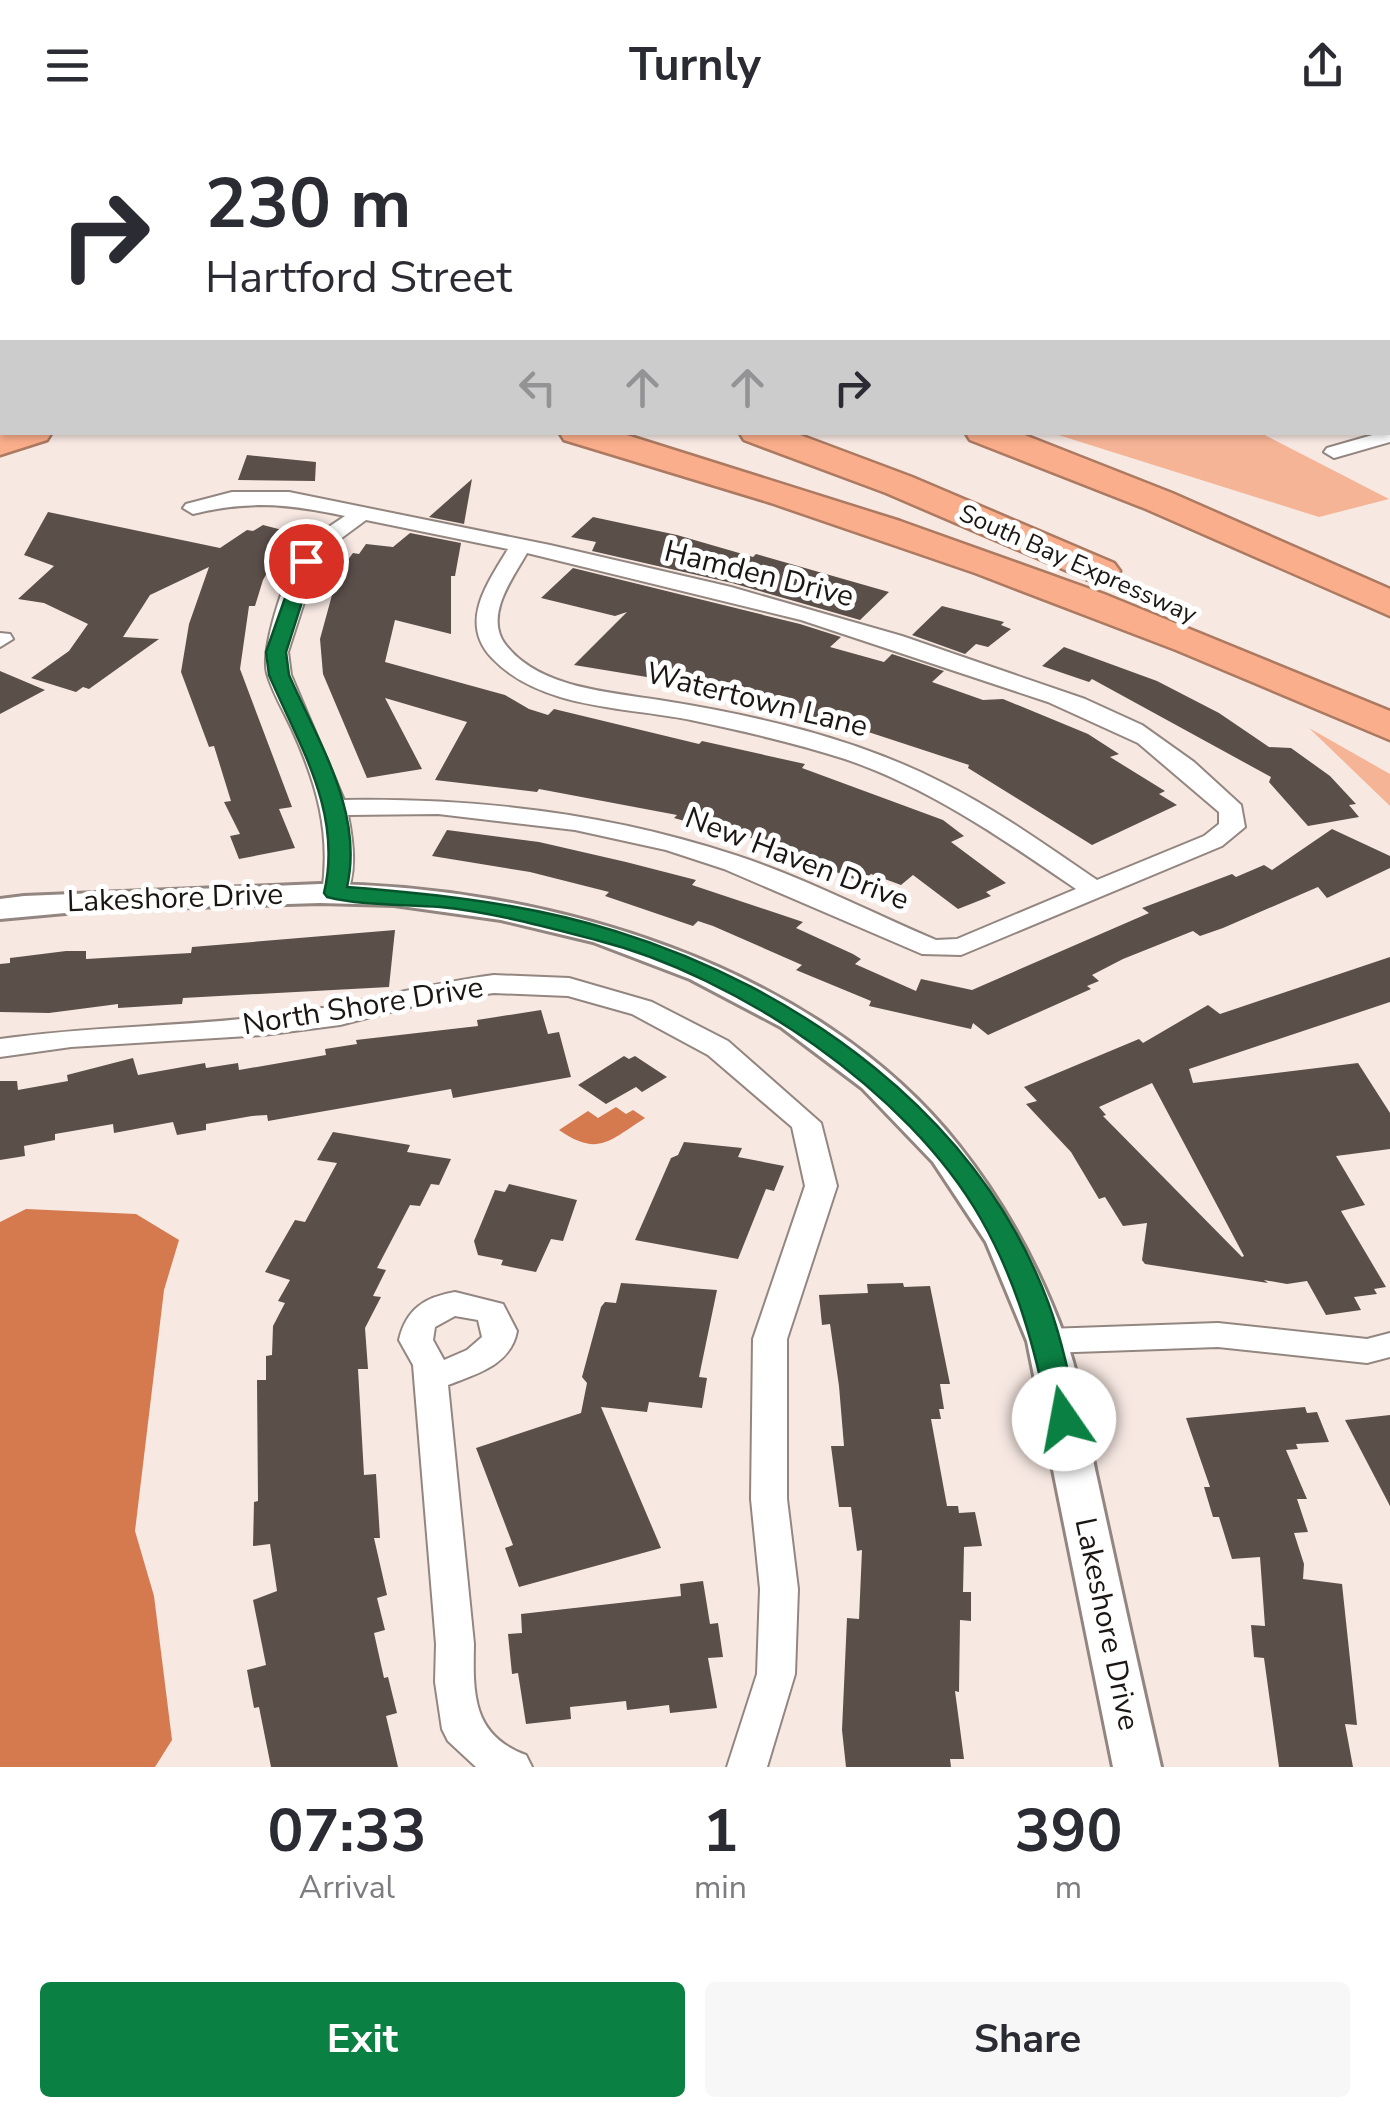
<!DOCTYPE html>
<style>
:root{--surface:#fff;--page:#f7f7f7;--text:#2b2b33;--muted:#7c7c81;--accent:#0b8043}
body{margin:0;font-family:"Nunito Sans",sans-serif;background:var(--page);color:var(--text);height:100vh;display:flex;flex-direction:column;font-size:38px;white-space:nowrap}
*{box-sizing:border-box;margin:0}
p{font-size:32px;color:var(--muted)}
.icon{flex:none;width:55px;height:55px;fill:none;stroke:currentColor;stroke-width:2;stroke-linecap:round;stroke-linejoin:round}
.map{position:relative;height:1637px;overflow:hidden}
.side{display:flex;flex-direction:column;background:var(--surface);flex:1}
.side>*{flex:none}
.top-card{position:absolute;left:0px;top:0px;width:1390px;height:305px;box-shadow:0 2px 8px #0004;background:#fff;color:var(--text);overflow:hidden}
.pin{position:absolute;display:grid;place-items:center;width:85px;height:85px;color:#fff;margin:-42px;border:5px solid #fff;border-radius:50%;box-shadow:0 2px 10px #0007}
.me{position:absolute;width:110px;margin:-55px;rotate:348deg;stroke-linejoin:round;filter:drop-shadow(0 0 8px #0008)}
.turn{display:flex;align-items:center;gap:35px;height:210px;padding:0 40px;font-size:45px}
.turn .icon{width:130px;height:130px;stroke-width:2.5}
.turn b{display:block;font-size:70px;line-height:85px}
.lanes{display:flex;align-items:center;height:95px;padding:0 40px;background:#0003;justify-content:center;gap:50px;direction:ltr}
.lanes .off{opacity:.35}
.eta{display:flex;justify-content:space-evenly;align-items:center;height:170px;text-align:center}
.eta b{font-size:60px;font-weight:700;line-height:70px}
.primary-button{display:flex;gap:20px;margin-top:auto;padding:20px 40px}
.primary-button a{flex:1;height:115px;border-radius:10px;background:var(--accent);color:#fff;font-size:40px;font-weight:700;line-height:115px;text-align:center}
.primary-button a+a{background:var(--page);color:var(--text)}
header{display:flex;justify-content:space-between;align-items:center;height:130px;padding:0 40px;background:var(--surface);font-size:45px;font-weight:700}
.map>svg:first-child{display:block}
</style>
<header><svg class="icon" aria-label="menu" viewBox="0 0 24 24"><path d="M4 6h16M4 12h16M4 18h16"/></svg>Turnly<svg class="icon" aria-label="share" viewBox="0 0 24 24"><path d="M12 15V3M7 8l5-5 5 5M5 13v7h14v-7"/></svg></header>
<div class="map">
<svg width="1390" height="1637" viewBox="0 0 1390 1637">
<rect width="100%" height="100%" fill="#f7e8e2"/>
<path fill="#f6b496" d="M1052 303H1261L1389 369 1319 387Z
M1309 598 1390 644V676Z"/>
<path fill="#d57a4f" d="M616 977 626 984 633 980 645 988C609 1011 598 1027 559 1000L588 981 598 988Z
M26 1079 136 1084 179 1110 164 1160 135 1401 154 1466 172 1610 155 1637H0V1092Z"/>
<path fill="#5b4f4a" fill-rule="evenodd" d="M247 325 316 332 315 351 238 350Z
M472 349 464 394 429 387Z
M48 382 220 418 247 400 253 401 263 395 290 402 263 450 255 476H249L240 539 292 677 279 679 295 718 239 729 230 706 240 704 224 672 231 671 214 616 209 617 181 542 189 494 209 437 150 465 123 507 159 509 89 559 83 557 76 562 31 548 69 521 88 494 44 473 18 469 54 436 24 425Z
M593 387 677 405 753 427 756 424 889 462 860 490 732 453 592 421 596 412 571 407Z
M410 403 461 413 455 446H451V504L395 490 385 532 505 565 529 579 548 585 554 579 699 614 702 611 805 634 802 638 943 690 964 706 951 712 1006 753 986 762 991 766 958 779 913 745 901 755 871 744 861 752 757 710 702 692 699 695 674 688 677 685 539 659 537 662 435 650 467 592 385 568 422 639 367 648 323 544 320 509 338 443 353 423 359 424 366 414 393 417Z
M573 438 800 494 841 507 830 517 884 532 892 524 944 541 932 552 983 570 1003 569 1088 604 1119 624 1110 627 1165 661 1159 664 1177 675 1092 715 968 638 969 635 850 596 721 563 725 558 671 544 665 550 574 535 627 482 615 486 541 468Z
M942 476 1004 492 1001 495 1011 499 988 517 976 514 965 524 912 505Z
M1064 517 1157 551 1219 583 1269 617 1291 618 1330 646 1356 674 1349 675 1359 687 1308 696 1269 652 1271 647 1092 549 1089 552 1042 536Z
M0 541 45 560 0 584Z
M1332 699 1390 726V738L1327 768 1318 757 1223 798 1200 806 1193 801 1123 829 1092 845 1099 851 1087 856 1091 859 988 905 973 893 971 899 869 876 871 871 796 840 802 835 713 796 698 791 693 796 605 766 609 762 530 742 432 726 447 700 539 712 626 732 696 750 692 755 803 792 796 798 853 824 861 829 855 834 916 861 921 849 972 860 1149 783 1142 778 1232 744 1236 747 1264 735 1272 740Z
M395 800 389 857 183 868 182 874 118 878V874L49 883 0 882V834L10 833V828L66 821H86V829L191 823 192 817Z
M1390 827V872L1189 939 1193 953 1358 933 1390 983V1019L1336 1026 1365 1075 1341 1081 1386 1157 1374 1159 1377 1164 1354 1167 1361 1180 1326 1185 1307 1151 1287 1154 1264 1150 1268 1153 1145 1134 1142 1130 1147 1093 1123 1096 1105 1067 1099 1069 1071 1022 1026 974 1037 971 1024 957 1139 909 1143 913 1208 875 1220 884ZM1152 953 1244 1126 1242 1127 1103 986 1106 985 1099 977Z
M541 880 548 904 559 902 571 947 453 968 451 959 268 991 267 985 252 986 206 994V1000L177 1005 173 992 114 1003 113 994 55 1004V1010L24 1016 25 1026 0 1030V951H17L18 960 68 951 67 945 133 928 138 945 205 933 206 938 238 933 239 940 326 925 325 919 357 914 356 910 478 896 477 890Z
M624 926 629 929 635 926 667 947 642 962 636 957 606 974 578 955Z
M333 1002 410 1015 407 1022 451 1029 439 1055 431 1054 420 1076 410 1075 377 1138 386 1140 373 1166 381 1167 365 1198 368 1239H358L364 1345 376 1344 380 1408H374L387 1465 377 1468 385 1500 374 1503 384 1548 388 1547 397 1583 386 1586 398 1637H271L259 1577 254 1578 247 1540 266 1535 253 1470 277 1461 270 1414 253 1416 254 1372 258 1371 257 1250H266V1226L272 1225 273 1196 285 1173 278 1171 290 1150 265 1142 295 1090 305 1092 337 1033 317 1030Z
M684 1012 742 1018 738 1027 784 1036 774 1061 766 1059 738 1129 635 1110 671 1028 678 1025Z
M509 1054 577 1070 563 1111 551 1109 536 1142 501 1135 503 1130 478 1125 474 1111 495 1060 505 1062Z
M621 1153 717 1160 699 1247 707 1248 702 1278 649 1272 647 1282 601 1277 661 1418 519 1457 505 1418 513 1415 476 1318 581 1283 587 1253 582 1247 601 1177 605 1172 616 1173Z
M903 1153 904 1157 930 1156 950 1254H940L944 1279H939L941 1289H931L947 1376H958L959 1383 975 1382 982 1416 964 1417 963 1462H971V1491L960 1490 959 1562 955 1561 964 1629H950L951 1637H846L842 1600 847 1488 859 1489 862 1420 857 1421 851 1377H839L831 1316H844L839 1256 830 1194 822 1195 819 1165 868 1163 867 1154Z
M1305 1277 1307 1283 1317 1282 1329 1312 1296 1314 1298 1319 1286 1320 1307 1369H1297L1308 1402 1294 1403 1304 1434 1303 1449 1342 1454 1357 1595 1345 1594 1353 1637H1279L1264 1528 1254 1527 1251 1495 1265 1496 1260 1427 1232 1429 1219 1387H1213L1204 1357H1210L1186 1288Z
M1390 1285V1376L1345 1290Z
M703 1451 710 1494 718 1493 723 1527 708 1528 717 1578 670 1583 669 1575 627 1580 626 1571 570 1577 571 1589 526 1594 518 1543 512 1544 508 1504 522 1503 521 1484 681 1466 680 1454Z"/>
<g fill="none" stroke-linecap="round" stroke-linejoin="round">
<defs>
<path id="minor" d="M1209 0H1227L1229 2H1211Z
M1359 0H1378L1380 2H1361Z
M1388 82 1390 83V94L1388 93Z
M1388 114H1390V124H1388Z
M1390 300V312L1334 328 1324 322 1327 318Z
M232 362H289L550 415 731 457 902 506 1085 569 1142 595 1194 632 1241 675 1245 697 1222 716 961 825 922 824 724 739 666 720 575 700 438 684 348 685C353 711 358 745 344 769H326L322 763C331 703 317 654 292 599 284 581 272 562 267 543 261 519 284 447 299 426 311 408 327 398 345 386 288 374 249 370 193 384L183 378 186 374ZM366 390 508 419C488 453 458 492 492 528 540 579 627 577 691 590 743 601 795 613 845 629 930 658 1003 709 1076 759L957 809 936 810C870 782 805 748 738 726 609 683 479 668 344 670L291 545 288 522 317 432 328 418ZM527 423 801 490 1048 572 1138 613 1219 682V694L1204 706 1097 750C1047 716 997 680 943 653 856 608 754 585 659 570 609 562 538 558 505 514 484 485 513 448 527 423Z
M0 503 10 504 13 509 0 517Z
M494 845 569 848 652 872 728 911 821 993 837 1056 787 1209V1369L798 1459 795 1544 767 1637H727L757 1544 760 1459 751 1369 753 1209 805 1056 792 997 708 925 632 884 568 866 494 863 433 871 340 895 263 905 71 917 0 927V909C89 896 179 897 268 886 344 878 417 855 494 845Z
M455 1162 503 1174 517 1201C511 1235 476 1244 448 1255L474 1514C473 1564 472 1605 526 1625L532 1637H476L448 1611 442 1599 435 1552 436 1514 413 1235 399 1210C406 1179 425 1167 455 1162ZM455 1186 478 1190 482 1207 467 1220 444 1230 433 1210 435 1197Z
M1218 1193 1367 1209 1390 1203V1227L1367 1233 1218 1217 1047 1223 1035 1220 1030 1211 1035 1202 1047 1199Z"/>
<path id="tertiary" d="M320 754C543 755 816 834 959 1016 1005 1074 1040 1139 1065 1208 1082 1251 1087 1303 1097 1348 1118 1444 1139 1541 1161 1637H1113L1027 1211 986 1112 933 1032 862 958 781 897 690 849 593 812 501 790 394 775 320 773 98 780 0 789V769L24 766Z"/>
<path id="secondary" d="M747 2 758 0
M828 2 841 0"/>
<path id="primary" d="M0 290 2 289"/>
<path id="motorway" d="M32 0H69L71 2H34Z
M0 5H2V22H0Z
M0 68 2 69V87L0 86Z
M0 106H2V125H0Z
M0 302 2 301 52 302 47 310 0 325Z
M559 302H617L900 391 1104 464 1390 581V610L1176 520 975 443 771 373 564 310Z
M739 302H792L912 347 1114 433 1120 441 1114 449 1100 453 1086 449 886 363 744 310Z
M965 302H1017L1172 363 1390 459V486L1146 379 970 310Z"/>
</defs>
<use href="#minor" stroke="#938680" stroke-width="4"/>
<use href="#tertiary" stroke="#938680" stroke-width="6"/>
<use href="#secondary" stroke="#938680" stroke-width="42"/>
<use href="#primary" stroke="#ac7961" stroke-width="48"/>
<use href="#motorway" stroke="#ac7961" stroke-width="5"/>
<use href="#minor" fill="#fff" fill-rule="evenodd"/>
<use href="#tertiary" fill="#fff" fill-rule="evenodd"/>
<use href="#secondary" stroke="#fee7dc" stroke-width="38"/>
<use href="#primary" stroke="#fcceb9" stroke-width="42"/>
<use href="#motorway" fill="#faae8b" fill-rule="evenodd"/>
</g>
<path fill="#0b8043" stroke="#07532c" stroke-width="2.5" d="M306 426 315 431 286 522 289 545C318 612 364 682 347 757 437 764 529 774 615 801 800 858 978 985 1048 1172 1062 1210 1070 1249 1078 1289L1074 1296 1064 1300 1054 1296 1049 1289C1035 1218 1017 1152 981 1089 908 961 738 846 596 810 547 797 491 782 440 777 403 774 363 776 327 767L324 763C343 683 300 617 269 545L266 522 298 431Z"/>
<g text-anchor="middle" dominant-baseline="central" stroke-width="10" stroke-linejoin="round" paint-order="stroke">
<g font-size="25" fill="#1b1613" stroke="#fff">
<text transform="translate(1078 434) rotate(24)">South Bay Expressway</text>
</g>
<g font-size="30" fill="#1b1613" stroke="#fff">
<text transform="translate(759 444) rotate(14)">Hamden Drive</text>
<text transform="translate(757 570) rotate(14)">Watertown Lane</text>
<text transform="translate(797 729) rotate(21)">New Haven Drive</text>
<text transform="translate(175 768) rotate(-2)">Lakeshore Drive</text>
<text transform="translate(363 876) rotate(-9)">North Shore Drive</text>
<text transform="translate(1107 1494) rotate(78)">Lakeshore Drive</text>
</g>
</g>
</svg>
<div class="pin" style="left:306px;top:431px;background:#d93025"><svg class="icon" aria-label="arrive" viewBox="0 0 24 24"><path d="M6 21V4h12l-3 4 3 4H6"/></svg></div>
<svg class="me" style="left:1064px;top:1289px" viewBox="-20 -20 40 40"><circle r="19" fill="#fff"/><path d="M0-13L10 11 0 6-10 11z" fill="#0b8043"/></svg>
<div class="top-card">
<div class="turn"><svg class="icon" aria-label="right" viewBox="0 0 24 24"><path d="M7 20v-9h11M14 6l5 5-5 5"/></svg><div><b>230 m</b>Hartford Street</div></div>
<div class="lanes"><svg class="icon off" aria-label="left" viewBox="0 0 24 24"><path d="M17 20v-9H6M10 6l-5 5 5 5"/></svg><svg class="icon off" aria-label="ahead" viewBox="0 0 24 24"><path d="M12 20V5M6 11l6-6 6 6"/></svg><svg class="icon off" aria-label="ahead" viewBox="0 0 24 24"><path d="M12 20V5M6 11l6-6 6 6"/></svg><svg class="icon" aria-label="right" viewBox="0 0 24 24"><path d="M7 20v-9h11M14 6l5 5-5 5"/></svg></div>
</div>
</div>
<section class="side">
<div class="eta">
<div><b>07:33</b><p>Arrival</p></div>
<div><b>1</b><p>min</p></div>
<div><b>390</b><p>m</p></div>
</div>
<div class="primary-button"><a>Exit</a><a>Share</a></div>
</section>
